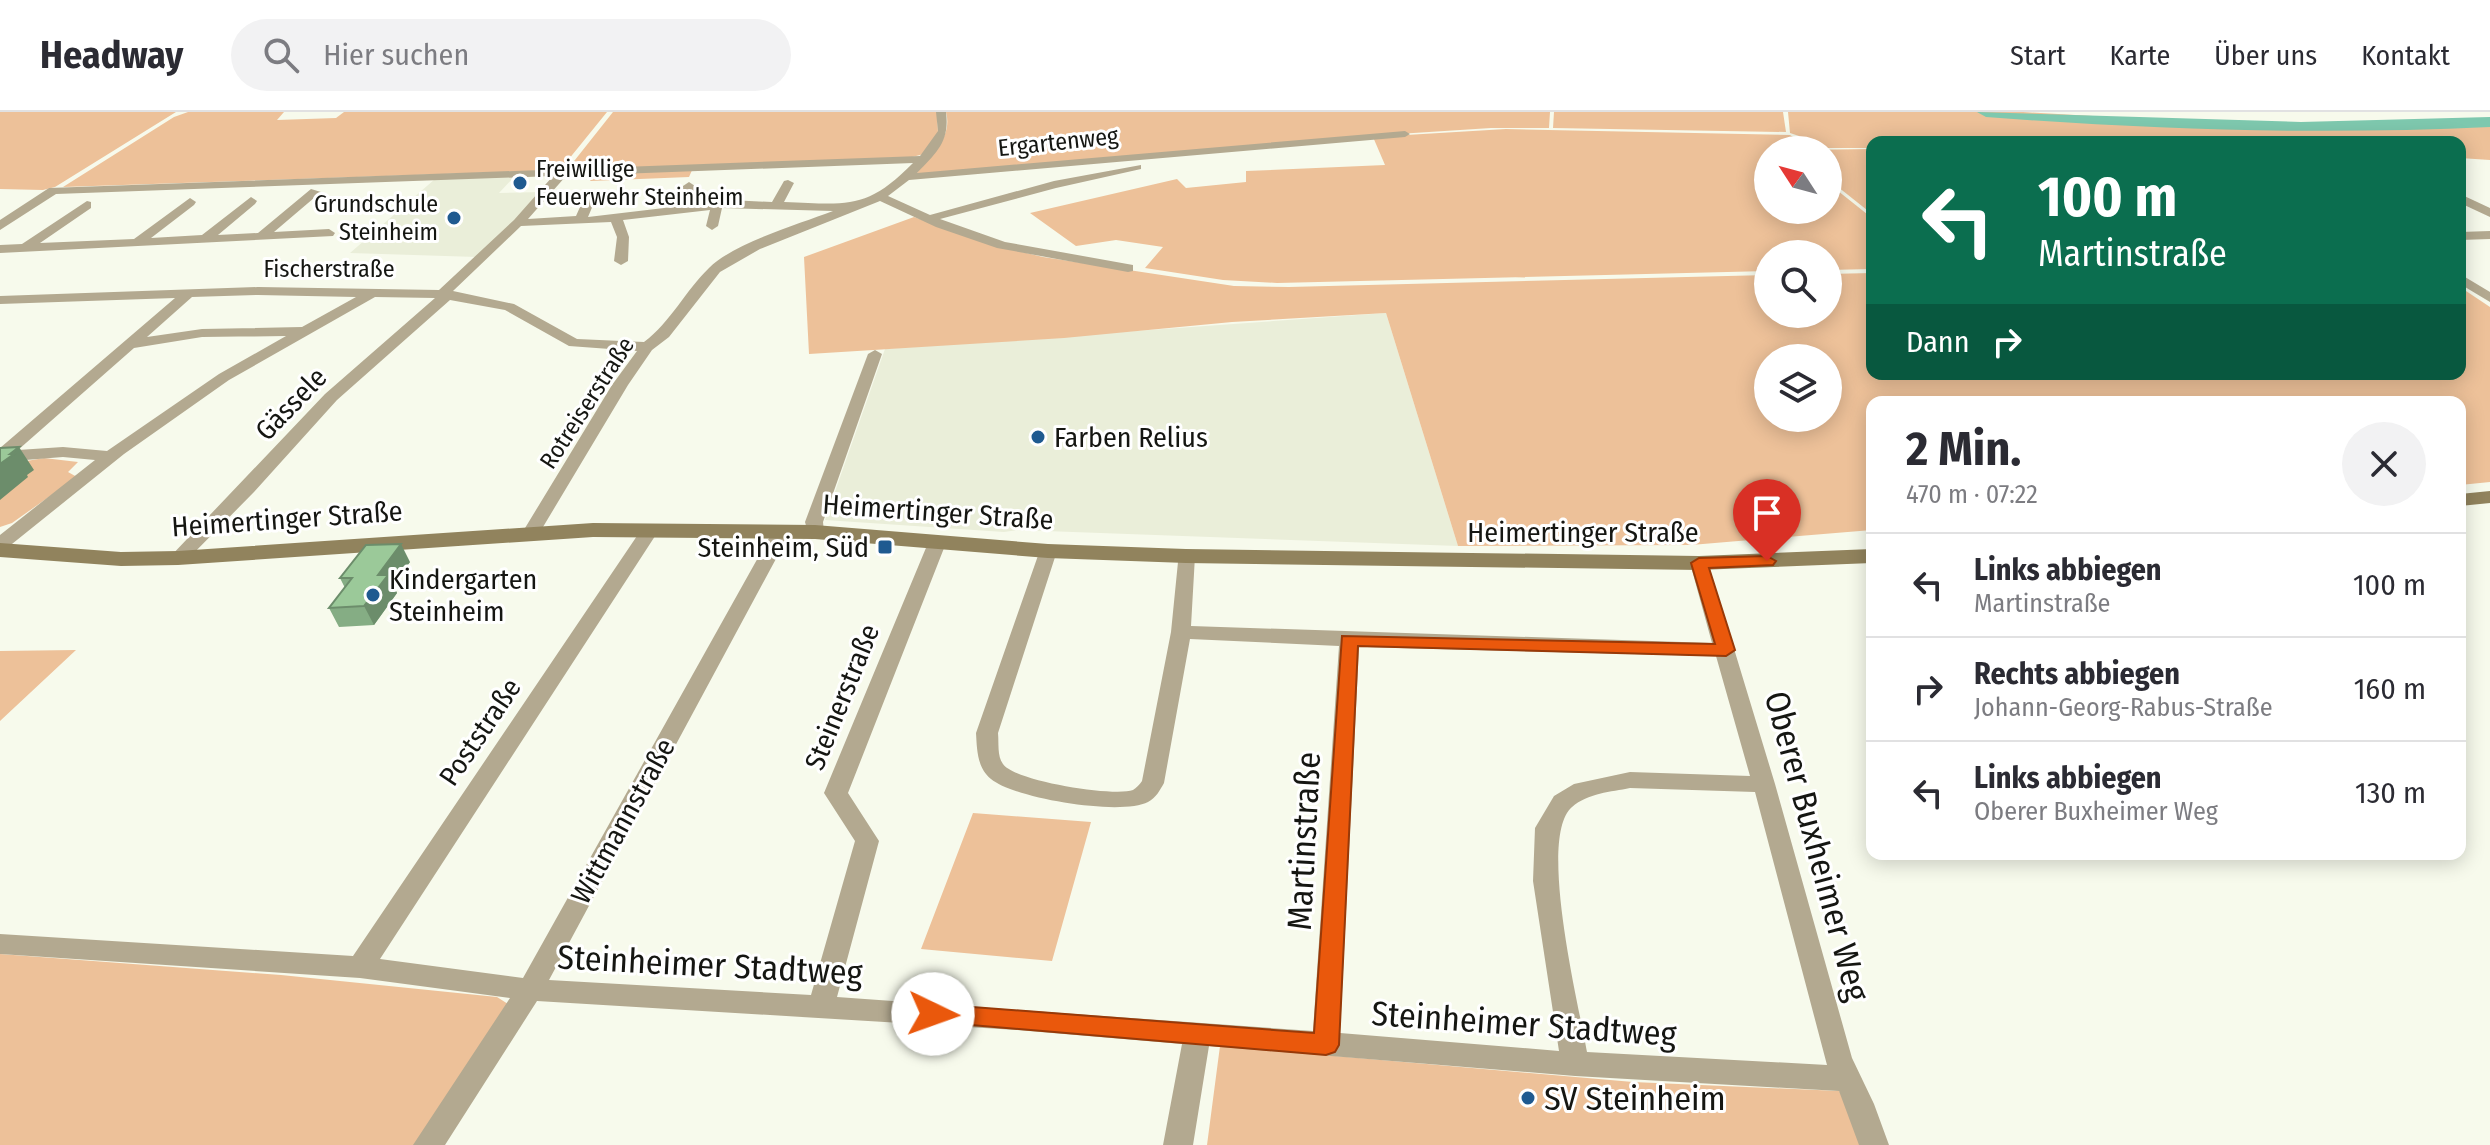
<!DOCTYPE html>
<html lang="de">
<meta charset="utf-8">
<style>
:root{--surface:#fff;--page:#f2f2f3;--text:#2b2b33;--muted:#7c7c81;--line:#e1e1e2}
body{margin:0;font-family:"Fira Sans Condensed",sans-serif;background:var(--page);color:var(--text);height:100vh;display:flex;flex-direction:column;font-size:30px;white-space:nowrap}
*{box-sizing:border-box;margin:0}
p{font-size:26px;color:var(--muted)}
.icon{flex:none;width:44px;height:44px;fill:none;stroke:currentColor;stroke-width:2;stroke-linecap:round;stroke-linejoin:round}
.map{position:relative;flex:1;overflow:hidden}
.panel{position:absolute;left:1866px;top:284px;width:600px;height:464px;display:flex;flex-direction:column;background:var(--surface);border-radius:16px;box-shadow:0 4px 20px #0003}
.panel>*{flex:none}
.guide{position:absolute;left:1866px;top:24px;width:600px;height:244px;border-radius:16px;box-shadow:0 4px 20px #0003;background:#0b6e4f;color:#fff;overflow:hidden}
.needle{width:52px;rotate:306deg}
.buttons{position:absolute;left:1754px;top:24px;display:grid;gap:16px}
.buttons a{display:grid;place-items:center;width:88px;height:88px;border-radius:50%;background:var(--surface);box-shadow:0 4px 20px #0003;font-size:40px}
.pin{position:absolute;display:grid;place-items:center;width:68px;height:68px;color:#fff;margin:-82px -34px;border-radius:50% 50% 50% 0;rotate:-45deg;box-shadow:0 0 8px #0007}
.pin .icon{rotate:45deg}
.me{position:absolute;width:88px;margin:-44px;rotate:93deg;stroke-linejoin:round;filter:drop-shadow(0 0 6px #0008)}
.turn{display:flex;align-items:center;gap:28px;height:168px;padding:0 40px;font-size:36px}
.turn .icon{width:104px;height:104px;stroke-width:2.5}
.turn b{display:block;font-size:56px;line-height:68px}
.then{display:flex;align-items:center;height:76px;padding:0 40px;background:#0003;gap:16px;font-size:30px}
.round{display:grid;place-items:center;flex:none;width:84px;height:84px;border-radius:42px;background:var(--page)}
.headline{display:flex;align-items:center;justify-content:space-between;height:136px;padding:0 40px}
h1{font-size:48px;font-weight:700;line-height:60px}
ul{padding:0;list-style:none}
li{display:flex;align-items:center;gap:24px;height:104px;padding:0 40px;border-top:2px solid var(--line)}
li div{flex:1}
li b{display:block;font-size:30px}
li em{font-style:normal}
header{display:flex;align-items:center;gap:48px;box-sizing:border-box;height:112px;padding:0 40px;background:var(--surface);border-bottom:2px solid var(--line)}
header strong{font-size:38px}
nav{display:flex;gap:44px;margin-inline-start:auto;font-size:28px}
.search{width:560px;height:72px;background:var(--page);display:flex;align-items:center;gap:20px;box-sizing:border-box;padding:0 28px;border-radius:44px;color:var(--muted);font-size:30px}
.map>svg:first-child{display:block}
</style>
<header>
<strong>Headway</strong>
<div class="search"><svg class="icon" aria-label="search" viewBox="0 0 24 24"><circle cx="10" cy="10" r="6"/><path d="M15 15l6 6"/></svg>Hier suchen</div>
<nav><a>Start</a><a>Karte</a><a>Über uns</a><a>Kontakt</a></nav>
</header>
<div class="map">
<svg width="2490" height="1033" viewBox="0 0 2490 1033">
<rect width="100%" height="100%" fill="#f7faec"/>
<path fill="#eaeed9" d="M515 64 499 81 543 80 477 145 350 141 435 67Z
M1386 201 1458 434 1018 418 1004 420 825 408 885 237Z"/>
<path fill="#edc199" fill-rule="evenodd" d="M0 0H176L55 75 43 78 0 77Z
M188 0H284L277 8 336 6 344 0H607L560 58 63 75 174 5Z
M613 0H937L938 21 924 42 912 45 567 58Z
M946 0H1550L1549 16H1491L1367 24 916 62C931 44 953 25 946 0Z
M1554 0H1783L1786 20 1553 16Z
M1788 0H2023L2180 9 2290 11 2490 6V48L2460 46V30H1872V36H1800L1799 24 1790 21Z
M1506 17 1790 23 1796 27 1795 38H1768V98H1828V71L1872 106V157L1828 158V142H1768V159L1277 171 1223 168 1145 156 1163 135 1116 128 1076 134 1030 101 1177 67 1186 76 1246 70V59L1385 53 1373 25Z
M1872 37V102L1828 67V38H1800Z
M693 56 689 65 590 69 595 62Z
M914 105 989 132 1043 145 1234 174 1289 175 1768 163V202H1828V162L1872 161V262H2460V175L2490 195V370L2460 373V290H1872V418L1691 433 1458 434 1386 201 1232 210 1064 226 809 242 804 145ZM1768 246H1828V306H1768Z
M44 346 78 350 68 360 77 365 12 411 0 415V357L15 351Z
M76 538 0 609V539Z
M973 701 1091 710 1052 849 921 837Z
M0 842 281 863 497 885 508 892 418 1033H0Z
M1220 934 1633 970 1839 979 1849 993 1863 1033H1207Z"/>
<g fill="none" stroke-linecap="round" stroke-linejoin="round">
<path fill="#7ec8ae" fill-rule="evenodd" d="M1977 0 2301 10 2490 5V15C2321 23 2154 18 1986 5Z"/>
<path fill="#b3a990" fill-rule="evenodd" d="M936 0H946C950 30 936 41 917 61L1405 19 1410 22 1405 25 909 68 888 84 930 103 1054 69 1141 53V57L1056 76 940 107 1005 130 1133 153V159L1128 160 997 136 936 115 880 89 760 137 720 160 669 225 652 238 628 273 537 425H525L522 421 612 273 637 239 569 234 505 198 450 188 337 288 254 380 185 450 178 452 169 446 325 282 435 186 375 185 229 268 124 342 7 436 0 438V423L95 348 63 345 0 350V336L175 186 0 192V184L258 175 439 178 514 108 553 64 56 82 0 118V108L49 76 920 44 938 19ZM913 51C866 99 846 92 784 90L794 71 788 68 784 69 772 90 729 88 693 93 695 74 689 70 683 74 681 94 588 105 596 86 590 82 584 86 576 104 528 107 566 64ZM722 96 833 99C799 112 734 131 709 156 685 179 671 210 644 230L577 227 514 192 453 179 521 114 611 110 617 125 614 149 621 153 628 149 629 125 623 108 710 98 706 114 712 118 718 114ZM258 183 356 185 302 215 202 217 147 225 192 185ZM286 224 219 262 107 339 63 335 18 338 134 236 202 225Z
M311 77 321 80 274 120 329 117 335 121 333 124 0 141V133L22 132 87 89 91 90V96L40 131 134 127 190 86 196 90 194 93 151 126 202 123 251 85 257 89 255 92 218 123 258 121Z
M2460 82 2490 96V105L2460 91Z
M2490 119V127L2460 128V120Z
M2460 162 2490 180V190L2460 172Z
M875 238 882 242 823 410 824 420 821 424H809L805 410 868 242Z
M650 413 659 418 380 847 523 866 773 419 782 414 791 419 549 868 811 883 855 729 824 681 928 431 937 425 946 431 848 681 879 729 837 885 1313 919 1339 534 1190 527 1164 671C1160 678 1156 686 1148 690 1121 704 1015 687 991 667 977 656 977 637 976 621L1041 435H1055L1057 439 998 621C999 631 997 644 1003 652 1014 669 1114 685 1133 678 1136 676 1140 672 1142 669L1171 520 1179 440H1193L1195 444 1191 514 1712 531 1690 451 1699 445 1708 451 1775 672 1852 946 1874 992 1889 1033H1859L1839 979 1575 964 1209 934 1193 1033H1163L1182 932 1017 918 537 889 445 1033H413L510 886 360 866 0 842V822L353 844 641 418ZM1359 535 1716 544 1750 664 1630 660 1574 672 1554 684 1535 716 1533 769 1559 939 1340 921ZM1630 676 1755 680 1827 953 1587 940C1579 894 1537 725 1572 695 1588 681 1611 680 1630 676Z"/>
<path fill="#91835d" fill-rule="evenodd" d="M2490 379V391L2460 394V382Z
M593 411 815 413 1048 432 1186 437 1699 444 1872 437V451L1699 458 1186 451 1048 446 815 427 593 425 178 453 121 454 0 445V431L121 440 178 439Z"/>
</g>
<path fill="#85ad84" d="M410 450 393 473 397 481 374 513 339 515 329 496 345 476 340 466Z"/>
<path fill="#6c8d6b" d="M19 335 34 358 27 363 28 365 0 388V352Z
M401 432 410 450 393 473 397 481 374 513 364 494 378 463Z"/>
<path fill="#9bc999" stroke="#6c8d6b" stroke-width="2" d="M19 335 10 342H14L0 352V336Z
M401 432 378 463H388L364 494 329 496 352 466H340L366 433Z"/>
<path fill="#ea580c" stroke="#983908" stroke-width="2" d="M1767 444 1776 449 1773 453 1709 456 1735 538 1726 544 1358 534 1339 933 1335 940 1326 943 924 909 920 902 924 895 933 892 1314 921 1342 524 1715 532 1691 451 1699 446Z"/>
<g fill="#1f5a90" stroke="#fff" stroke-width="3">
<circle cx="520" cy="71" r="8"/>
<circle cx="454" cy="106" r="8"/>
<circle cx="1038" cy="325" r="8"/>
<rect x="877" y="427" width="16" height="16" rx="4"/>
<circle cx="373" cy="483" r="8"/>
<circle cx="1528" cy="986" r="8"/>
</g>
<g text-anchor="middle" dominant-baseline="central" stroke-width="6" stroke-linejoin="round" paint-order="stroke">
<g font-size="24" fill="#151612" stroke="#fff">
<text transform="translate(1058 30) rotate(-6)">Ergartenweg</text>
<text x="329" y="157">Fischerstraße</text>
<text transform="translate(587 291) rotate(-57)">Rotreiserstraße</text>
</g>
<g font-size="24" fill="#151612" stroke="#fff" text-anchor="start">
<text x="536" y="57">Freiwillige<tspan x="536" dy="28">Feuerwehr Steinheim</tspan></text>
<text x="438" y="92" text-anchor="end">Grundschule<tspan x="438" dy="28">Steinheim</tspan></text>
</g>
<g font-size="28" fill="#151612" stroke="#fff">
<text transform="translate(291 292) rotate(-46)">Gässele</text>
<text transform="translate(938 400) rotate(4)">Heimertinger Straße</text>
<text transform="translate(287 407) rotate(-4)">Heimertinger Straße</text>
<text x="1583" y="420">Heimertinger Straße</text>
<text transform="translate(842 585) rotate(-68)">Steinerstraße</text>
<text transform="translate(480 620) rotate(-56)">Poststraße</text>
<text transform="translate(623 709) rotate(-61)">Wittmannstraße</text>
</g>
<g font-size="28" fill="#151612" stroke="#fff" text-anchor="start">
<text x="1054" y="325">Farben Relius</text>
<text x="869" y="435" text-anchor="end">Steinheim, Süd</text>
<text x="389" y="467">Kindergarten<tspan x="389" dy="32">Steinheim</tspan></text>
</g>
<g font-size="34" fill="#151612" stroke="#fff">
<text transform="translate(1304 729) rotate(-87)">Martinstraße</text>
<text transform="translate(1817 734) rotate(75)">Oberer Buxheimer Weg</text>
<text transform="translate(710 853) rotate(3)">Steinheimer Stadtweg</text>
<text transform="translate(1524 912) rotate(4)">Steinheimer Stadtweg</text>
</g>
<g font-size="34" fill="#151612" stroke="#fff" text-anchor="start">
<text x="1544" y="986">SV Steinheim</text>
</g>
</g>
</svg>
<div class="buttons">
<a><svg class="needle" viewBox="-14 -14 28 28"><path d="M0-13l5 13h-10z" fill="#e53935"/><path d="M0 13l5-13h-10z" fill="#7c7c81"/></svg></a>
<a><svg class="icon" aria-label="search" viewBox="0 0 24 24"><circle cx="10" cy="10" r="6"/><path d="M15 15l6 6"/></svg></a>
<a><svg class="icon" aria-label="layers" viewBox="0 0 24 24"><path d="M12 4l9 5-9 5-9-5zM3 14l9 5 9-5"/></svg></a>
</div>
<div class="pin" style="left:1767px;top:449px;background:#d93025"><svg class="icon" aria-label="arrive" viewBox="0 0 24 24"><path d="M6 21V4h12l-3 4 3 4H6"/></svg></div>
<svg class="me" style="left:933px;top:902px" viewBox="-20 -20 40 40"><circle r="19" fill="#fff"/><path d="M0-13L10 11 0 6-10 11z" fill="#ea580c"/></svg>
<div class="guide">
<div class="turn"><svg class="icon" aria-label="left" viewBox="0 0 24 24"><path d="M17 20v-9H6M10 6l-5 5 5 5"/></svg><div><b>100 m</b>Martinstraße</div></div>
<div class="then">Dann<svg class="icon" aria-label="right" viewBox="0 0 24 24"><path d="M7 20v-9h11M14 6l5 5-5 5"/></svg></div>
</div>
<section class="panel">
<div class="headline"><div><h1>2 Min.</h1><p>470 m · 07:22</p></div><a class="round"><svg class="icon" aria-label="close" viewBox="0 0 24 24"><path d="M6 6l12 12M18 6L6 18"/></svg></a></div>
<ul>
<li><svg class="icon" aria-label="left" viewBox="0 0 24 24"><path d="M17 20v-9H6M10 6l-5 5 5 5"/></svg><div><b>Links abbiegen</b><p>Martinstraße</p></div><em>100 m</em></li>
<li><svg class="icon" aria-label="right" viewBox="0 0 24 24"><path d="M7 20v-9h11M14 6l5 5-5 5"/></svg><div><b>Rechts abbiegen</b><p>Johann-Georg-Rabus-Straße</p></div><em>160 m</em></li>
<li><svg class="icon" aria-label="left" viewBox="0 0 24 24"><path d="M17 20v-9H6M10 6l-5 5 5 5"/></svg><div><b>Links abbiegen</b><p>Oberer Buxheimer Weg</p></div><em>130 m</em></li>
</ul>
</section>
</div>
